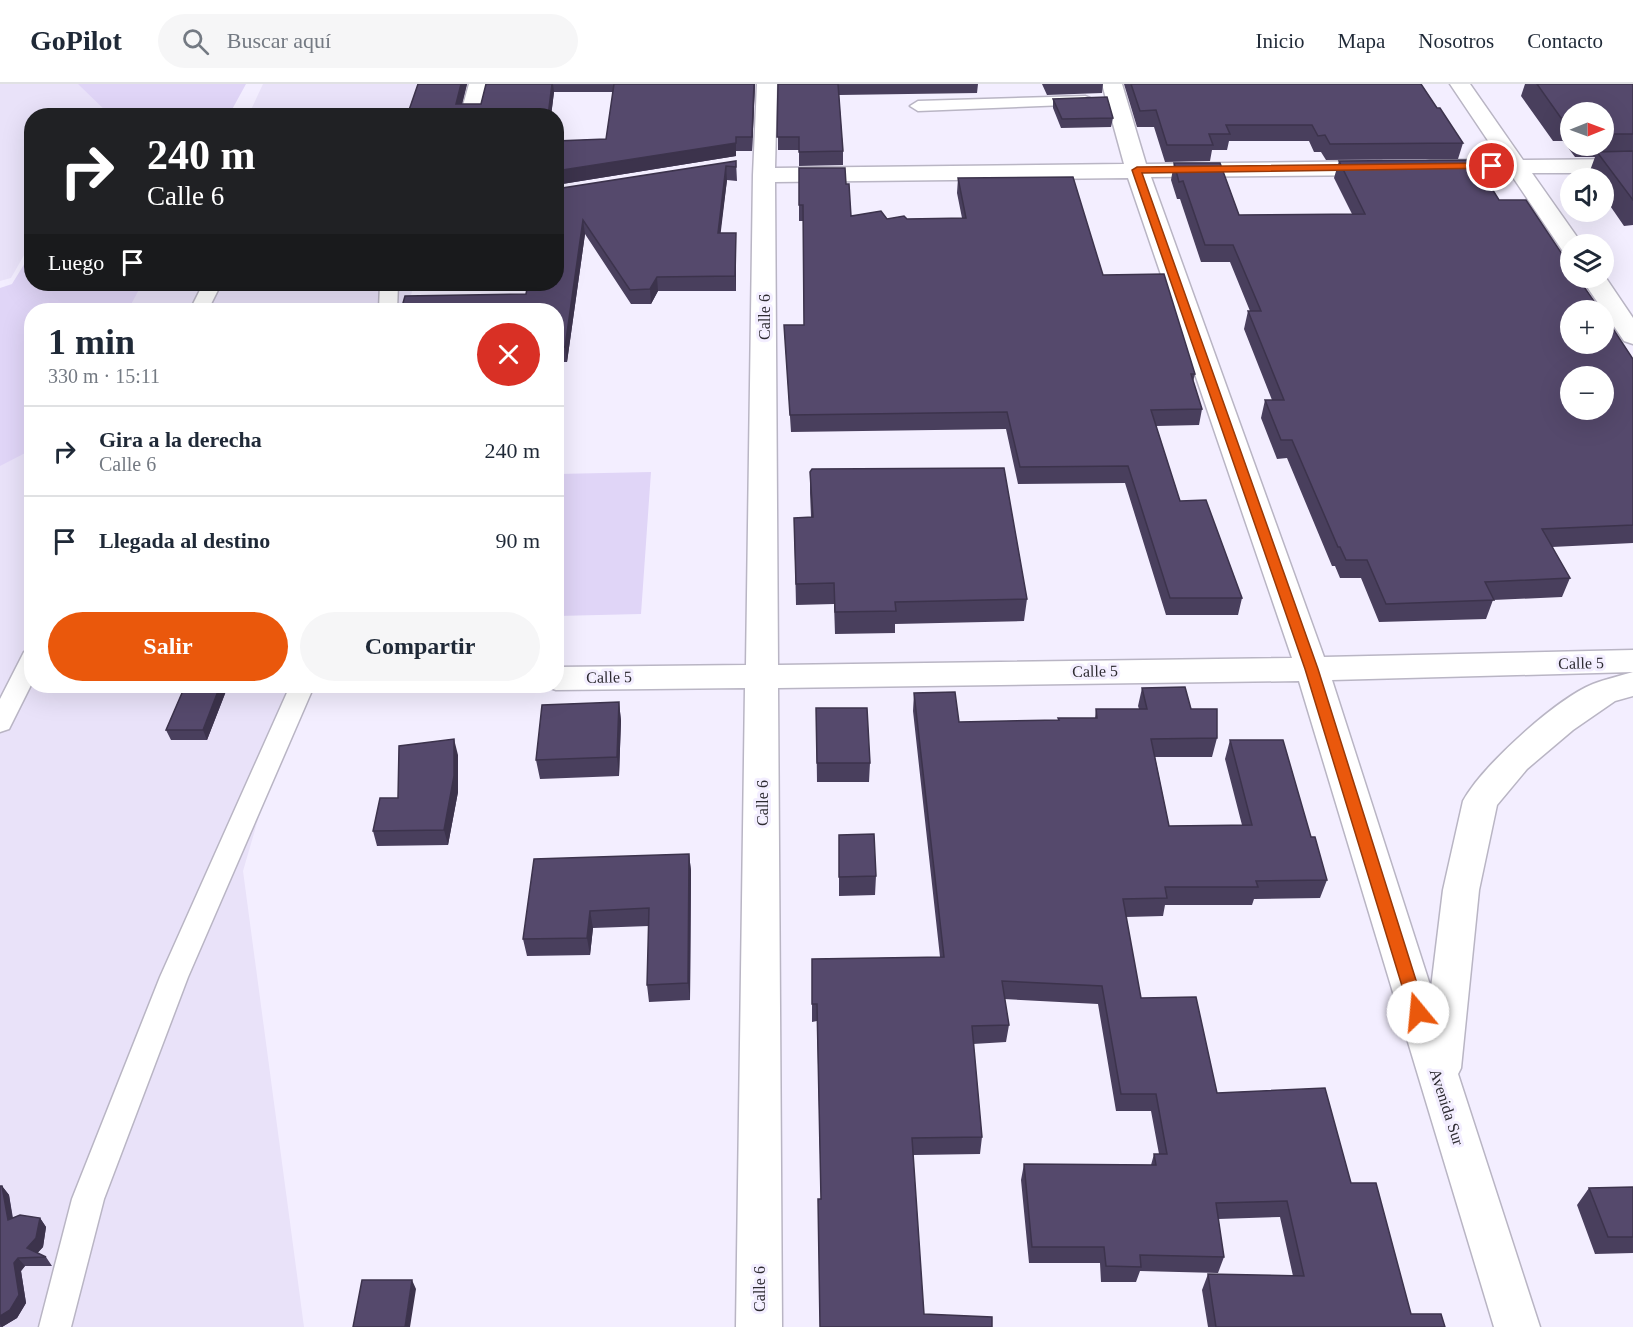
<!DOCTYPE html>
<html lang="es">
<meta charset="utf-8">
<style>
:root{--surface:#fff;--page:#f6f6f7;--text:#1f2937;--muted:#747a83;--line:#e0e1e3;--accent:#ea580c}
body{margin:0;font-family:Georgia,serif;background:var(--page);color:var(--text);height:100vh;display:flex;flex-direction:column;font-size:22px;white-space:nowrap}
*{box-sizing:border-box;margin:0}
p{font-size:20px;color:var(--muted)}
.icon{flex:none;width:33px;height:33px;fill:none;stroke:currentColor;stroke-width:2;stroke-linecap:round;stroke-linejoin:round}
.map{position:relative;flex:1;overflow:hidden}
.panel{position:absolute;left:24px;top:219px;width:540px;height:390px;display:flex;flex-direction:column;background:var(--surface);border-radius:24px;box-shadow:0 6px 24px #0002}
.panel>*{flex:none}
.guide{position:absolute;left:24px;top:24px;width:540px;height:183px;border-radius:24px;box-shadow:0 6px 24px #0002;background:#202124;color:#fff;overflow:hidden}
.needle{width:39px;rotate:89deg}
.buttons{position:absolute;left:1560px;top:18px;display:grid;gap:12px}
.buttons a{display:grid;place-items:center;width:54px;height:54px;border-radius:50%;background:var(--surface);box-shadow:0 6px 24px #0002;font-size:30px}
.pin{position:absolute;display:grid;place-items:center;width:51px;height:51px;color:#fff;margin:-26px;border:3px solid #fff;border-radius:50%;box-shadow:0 2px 6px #0007}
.me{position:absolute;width:66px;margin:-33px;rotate:343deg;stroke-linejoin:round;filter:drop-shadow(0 0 4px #0008)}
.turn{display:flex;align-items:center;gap:21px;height:126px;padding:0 24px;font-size:27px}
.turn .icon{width:78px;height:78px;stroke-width:2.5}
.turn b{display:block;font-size:42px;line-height:51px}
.then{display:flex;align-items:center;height:57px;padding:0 24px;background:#0003;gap:12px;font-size:22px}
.round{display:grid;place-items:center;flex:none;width:63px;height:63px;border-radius:32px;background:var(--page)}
.headline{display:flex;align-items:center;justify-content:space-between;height:102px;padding:0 24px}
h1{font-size:36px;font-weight:800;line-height:45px}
.primary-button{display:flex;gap:12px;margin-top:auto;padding:12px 24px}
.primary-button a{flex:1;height:69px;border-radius:36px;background:var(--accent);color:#fff;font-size:24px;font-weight:800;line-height:69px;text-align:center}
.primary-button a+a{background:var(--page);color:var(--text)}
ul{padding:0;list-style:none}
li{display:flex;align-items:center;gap:18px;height:90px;padding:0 24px;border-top:2px solid var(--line)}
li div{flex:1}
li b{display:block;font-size:22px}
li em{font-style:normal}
header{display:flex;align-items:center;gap:36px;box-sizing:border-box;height:84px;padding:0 30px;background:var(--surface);border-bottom:2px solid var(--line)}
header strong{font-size:28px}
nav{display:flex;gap:33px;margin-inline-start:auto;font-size:21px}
.search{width:420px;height:54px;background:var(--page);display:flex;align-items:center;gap:15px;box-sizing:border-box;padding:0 21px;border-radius:33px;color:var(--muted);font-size:22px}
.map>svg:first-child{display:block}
</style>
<header>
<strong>GoPilot</strong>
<div class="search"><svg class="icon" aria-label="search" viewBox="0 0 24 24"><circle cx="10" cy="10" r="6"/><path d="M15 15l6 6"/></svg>Buscar aquí</div>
<nav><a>Inicio</a><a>Mapa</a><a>Nosotros</a><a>Contacto</a></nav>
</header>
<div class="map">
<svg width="1633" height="1243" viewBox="0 0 1633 1243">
<rect width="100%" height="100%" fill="#f3eeff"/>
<path fill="#e9e2f9" d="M0 0H128L109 31 32 32 31 159 11 194 0 197Z
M263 0H473L464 31 248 32Z
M139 200H414L407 226H46Z
M31 231 32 602H297L243 787 304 1243H0V240Z"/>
<path fill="#e0d5f7" d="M78 0H246L229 31 111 32Z
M31 169 32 200H142L128 226H32L31 366 0 382V204L12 200Z
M651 388 641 530 557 532V390Z"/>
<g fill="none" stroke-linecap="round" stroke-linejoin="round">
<defs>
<path id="lane" d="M1085 12 1090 14 1093 17 1090 20 918 27 910 22 918 17Z
M203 200H221L208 226H190Z
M380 200H398L397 226H379Z
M32 566V599L9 645 0 648V615L24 568Z
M290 602H314L188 893 104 1115 71 1243H39L72 1115 160 893Z"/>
<path id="street" d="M469 0H489L482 32H460Z
M757 0H777L775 84 1124 80 1102 0H1122L1146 80 1381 77 1389 79 1392 84 1389 89 1381 91 1151 93 1324 573 1633 566V588L1332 596 1431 904 1443 806 1463 717C1482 682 1556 615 1593 600 1606 595 1620 592 1633 588V612L1615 617 1573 646 1527 685 1497 721 1479 806 1461 984 1458 990 1540 1243H1494L1299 597 778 604 782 1243H736L745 604 556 606 544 602H556V583L746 581 753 91ZM1128 94 1292 574 778 581 775 98Z
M1450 0H1470L1523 76 1633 75V89H1532L1582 160H1570V168L1562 166 1510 89 1432 90 1424 88 1421 83 1424 78 1432 76H1501Z
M1604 191 1633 234V260L1624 257 1581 194H1604Z"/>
</defs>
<use href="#lane" stroke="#b9b5c4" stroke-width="3"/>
<use href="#street" stroke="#b9b5c4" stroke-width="3"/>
<use href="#lane" fill="#fff" fill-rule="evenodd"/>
<use href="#street" fill="#fff" fill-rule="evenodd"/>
</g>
<path fill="#493f5d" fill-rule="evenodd" d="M418 0H467L462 20H481L486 0H755L752 67H736V72L556 101V57L606 55 613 8H554L551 32H408V29Z
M778 0H978L977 9 839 11 843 67V81L799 82V66H778Z
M1042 0H1103L1102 9 1047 11Z
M1124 0H1421L1437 24 1463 59 1458 75 1326 76 1321 68H1314L1309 57H1229L1227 66H1212L1210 77 1165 78 1154 43H1137Z
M1525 0H1633V141L1624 142 1604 113V94H1590L1588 92 1595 73H1575L1563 57H1553L1521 12ZM1570 28H1604V62H1570Z
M1053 15 1113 34 1111 43 1061 44 1053 24Z
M736 77 737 97 727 96 720 149 736 163V207H658L651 220H631L585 150 567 278H556V226L526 210 556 105Z
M1339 77 1499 116 1633 275V459L1552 463 1570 494 1562 513 1493 516 1486 535 1379 538 1361 494H1340L1335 482H1332L1287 374 1277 375 1261 334 1265 316H1272L1244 245 1248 227H1250L1230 178H1201L1180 115H1177L1171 96 1174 79 1239 131 1352 130 1334 94Z
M799 84 846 100 851 132 887 135H907L962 134 957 109 958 94 1103 191 1195 290 1193 298 1202 325 1199 341 1156 342 1180 417 1242 514 1238 531H1166L1125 399 1018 400 1006 345 791 348 784 241H804L803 137H799Z
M810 388 1027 515 1024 537 895 540V549L835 550 834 520 796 521 794 434 811 433 810 409Z
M90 602H175L173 606 93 608Z
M185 602H228L207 656H171L166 646Z
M1142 604 1191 625 1217 654 1212 673H1155L1169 742 1242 741 1225 675 1230 656 1311 753 1327 796 1320 814 1254 815 1252 821H1165L1163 832 1126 833 1141 914 1217 1009 1351 1099 1411 1230 1445 1243H1208L1202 1206 1208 1190 1293 1192 1280 1133 1218 1135 1224 1173 1218 1189 1140 1187 1136 1198H1101L1100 1179H1029L1021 1096 1024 1080 1151 1081 1154 1070H1159L1151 1027H1116L1098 920 1004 915 1009 941 1006 958 973 960 982 1053 980 1070 914 1071 820 1243 821 1115 817 937 812 938V875L940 873 913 627 914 609 959 638 1058 636V634H1095L1096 625H1139L1138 622Z
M619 618 621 637 619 692 540 695 536 676Z
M816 624 870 679 869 698H817Z
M458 671V708L448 761 377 762 373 747 398 714Z
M839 751 876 792 875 811 839 812Z
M689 770 691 787 690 916 649 918 647 901 649 842 593 844 590 871 527 872 523 855Z
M0 1102H2L9 1111 13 1134H40L46 1143 43 1163 37 1169 46 1173 52 1182H25L21 1187 26 1219 17 1234 2 1243H0Z
M1633 1103V1169L1595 1170 1577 1121 1589 1104Z"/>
<path fill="#3c334c" d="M461 0H467L459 32 456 20Z
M552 0H553L554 8 551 32H548Z
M754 0H755L752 67V53Z
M736 59V72L556 101V87Z
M726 82 727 96 719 163 718 149Z
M583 136 585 150 567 278 565 263Z
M736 149V207L735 192Z
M657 193 658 207 651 220 650 205Z
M220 602H228L207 656 203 646Z
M619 618 621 637 619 692 617 673Z
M454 655 458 671V708L448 761 444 746Z
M689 770 691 787 690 916 688 899Z
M590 827 593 844 590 871 587 854Z
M2 1102 9 1111 14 1145 8 1136Z
M40 1134 46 1143 43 1163 34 1173 27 1164Z
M18 1174 25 1182 21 1187 26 1219 17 1234 2 1243 0 1240V1232L14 1179Z
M412 1196 416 1205 410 1243H405Z"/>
<path fill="#55496c" stroke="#3c334c" stroke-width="1.5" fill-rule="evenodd" d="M418 0H461L456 20H481L486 0H552L548 32H418L419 29H408Z
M614 0H754L752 53H736V59L556 87V57L606 55Z
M778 0H838L843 67 799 68V53H777Z
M1131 0H1421L1437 24H1440L1463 59 1330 60 1325 51 1318 52 1312 41H1226L1230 50H1209L1213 61H1167L1156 26 1140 27Z
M1537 0H1633V50H1604V28H1570V34H1561Z
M1107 13 1113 34 1062 35 1053 15Z
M1633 67V116L1597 68Z
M1474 76 1499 116H1526L1570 182V194H1578L1600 226H1570V260H1604V231L1633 275V441L1542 445 1570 494 1485 498 1494 516 1386 520 1367 476H1346L1340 463H1338L1292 356H1281L1265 316H1284L1248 227H1261L1233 161H1205L1183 97 1179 98 1174 79H1220L1239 131 1365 130 1339 77ZM1570 292H1604V326H1570Z
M736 77V83L726 82 718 149H736L735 192 657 193 650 205 630 206 583 136 565 263H556V226H401L405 212 526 210 528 200H556V105Z
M799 84H845L846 100H849L851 132 881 127 887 135 904 132 907 135 966 134 958 94 1073 93 1103 191 1164 190 1195 290H1191L1202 325 1151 326 1180 417 1206 416 1242 514H1170L1128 382 1020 383 1007 328 790 331 784 241H804L803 121H799Z
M1004 384 1027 515 895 518 896 527 835 528 834 499 796 500 794 434 813 433 810 388 812 385Z
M185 602H220L203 646H166Z
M1185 603 1191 625H1217V654L1151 655 1169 742 1252 741 1230 656H1283L1311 753H1315L1327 796 1256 797 1258 803H1165L1167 814 1123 815 1141 914 1196 913 1217 1009 1325 1004 1351 1099H1376L1411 1230H1441L1445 1243H1216L1208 1190 1304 1192 1287 1117 1216 1119 1224 1173 1140 1171 1141 1183 1106 1182 1104 1163H1032L1024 1080 1156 1081 1154 1070H1167L1156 1010H1121L1102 902 1002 897 1009 941 972 942 982 1053 912 1054 924 1230 992 1233V1243H820L818 1115H821L817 920H812V875L944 873 914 609 955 608 959 638 1059 636 1058 634H1097L1096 625H1147L1142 604Z
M619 618 617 673 536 676 542 621Z
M816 624H867L870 679H817Z
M454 655V692L444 746 373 747 380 714H398L399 662Z
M874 750 876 792 839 793V751Z
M689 770 688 899 647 901 649 824 590 827 587 854 523 855 534 775Z
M0 1102H2L8 1136 20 1131 40 1134 36 1154 27 1164 46 1173 18 1174 14 1179 19 1211 10 1226 0 1232Z
M1633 1103V1153H1608L1589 1104Z
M362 1196H412L405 1243H353Z"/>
<path fill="#ea580c" stroke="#983908" stroke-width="1.5" d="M1492 79 1497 82 1496 84 1142 89 1318 585 1426 928 1424 933 1418 935 1412 933 1410 928 1305 585 1132 86 1137 83Z"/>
<g text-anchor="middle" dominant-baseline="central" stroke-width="6" stroke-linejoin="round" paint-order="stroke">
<g font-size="16" fill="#2d2b31" stroke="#f3eeff">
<text transform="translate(764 233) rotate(-90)">Calle 6</text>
<text transform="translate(1581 579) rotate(-1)">Calle 5</text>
<text transform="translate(1095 587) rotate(-1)">Calle 5</text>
<text transform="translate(609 593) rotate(-1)">Calle 5</text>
<text transform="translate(762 719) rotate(-90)">Calle 6</text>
<text transform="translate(1447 1023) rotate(72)">Avenida Sur</text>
<text transform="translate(759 1205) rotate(-90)">Calle 6</text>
</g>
</g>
</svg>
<div class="buttons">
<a><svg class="needle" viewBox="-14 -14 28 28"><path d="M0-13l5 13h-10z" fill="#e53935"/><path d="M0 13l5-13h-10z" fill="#747a83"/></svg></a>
<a><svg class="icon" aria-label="sound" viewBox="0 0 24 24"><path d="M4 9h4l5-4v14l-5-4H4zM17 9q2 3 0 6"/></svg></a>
<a><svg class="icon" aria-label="layers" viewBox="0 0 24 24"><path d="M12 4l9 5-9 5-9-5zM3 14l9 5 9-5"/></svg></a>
<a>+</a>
<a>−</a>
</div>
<div class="pin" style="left:1492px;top:82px;background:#d93025"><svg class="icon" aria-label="arrive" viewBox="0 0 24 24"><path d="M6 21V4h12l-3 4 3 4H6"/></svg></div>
<svg class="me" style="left:1418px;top:928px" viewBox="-20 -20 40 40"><circle r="19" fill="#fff"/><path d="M0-13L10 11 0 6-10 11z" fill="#ea580c"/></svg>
<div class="guide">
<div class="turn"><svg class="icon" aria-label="right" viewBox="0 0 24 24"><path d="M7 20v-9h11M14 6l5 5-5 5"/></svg><div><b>240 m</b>Calle 6</div></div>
<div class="then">Luego<svg class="icon" aria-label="arrive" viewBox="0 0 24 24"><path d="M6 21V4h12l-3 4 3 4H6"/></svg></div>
</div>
<section class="panel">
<div class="headline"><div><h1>1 min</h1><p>330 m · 15:11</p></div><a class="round" style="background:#d93025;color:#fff"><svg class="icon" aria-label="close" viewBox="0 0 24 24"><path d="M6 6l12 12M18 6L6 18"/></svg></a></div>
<ul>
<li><svg class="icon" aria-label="right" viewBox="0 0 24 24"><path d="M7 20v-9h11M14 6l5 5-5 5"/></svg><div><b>Gira a la derecha</b><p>Calle 6</p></div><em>240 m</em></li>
<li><svg class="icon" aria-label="arrive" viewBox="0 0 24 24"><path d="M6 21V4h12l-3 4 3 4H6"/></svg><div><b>Llegada al destino</b></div><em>90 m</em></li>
</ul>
<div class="primary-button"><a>Salir</a><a>Compartir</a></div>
</section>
</div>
